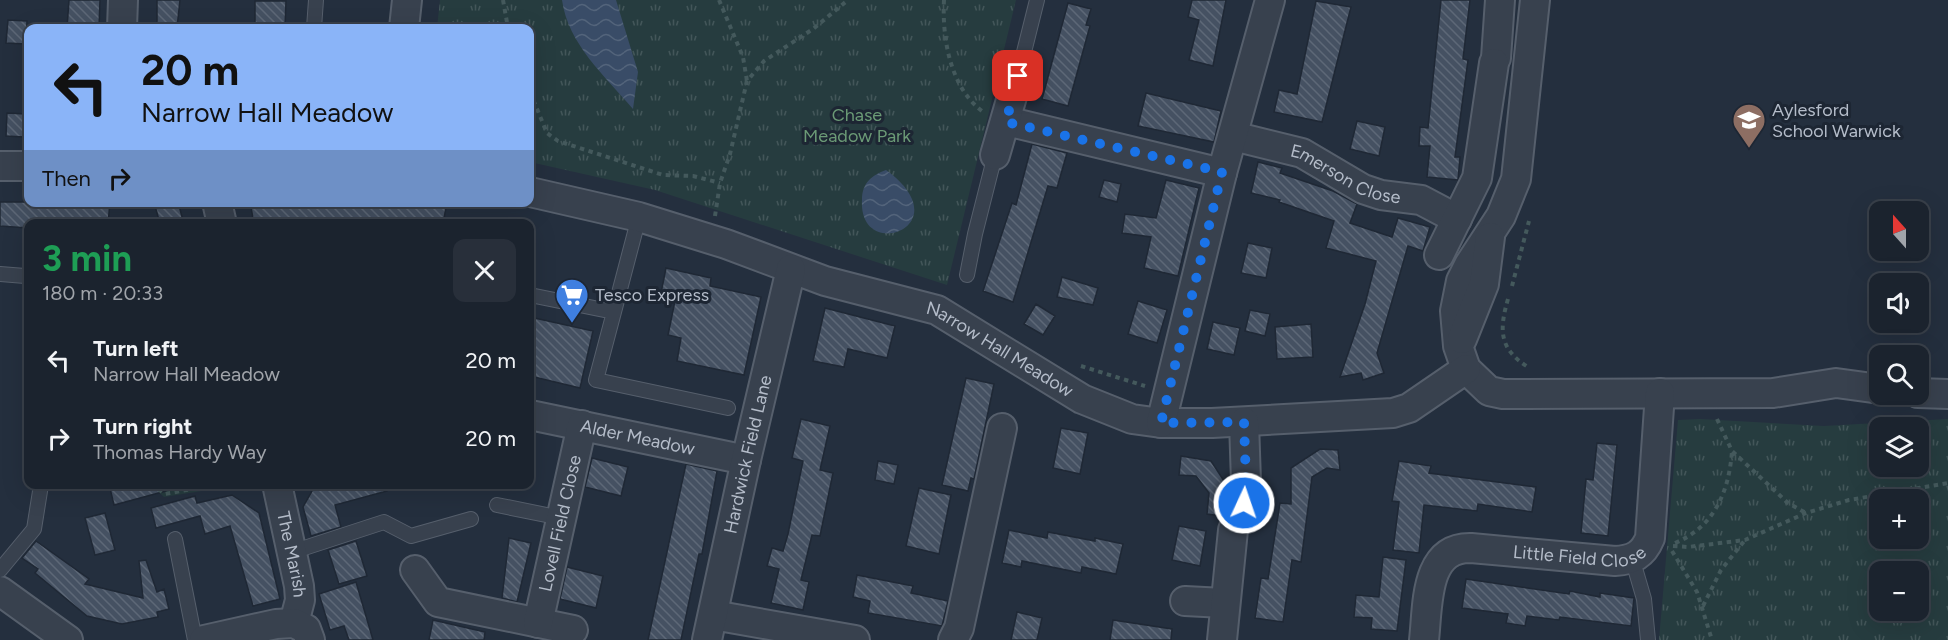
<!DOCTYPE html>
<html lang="en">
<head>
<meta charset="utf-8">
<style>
  :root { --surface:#1b232e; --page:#282f3a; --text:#f1f3f6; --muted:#a0a4aa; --line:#39404a }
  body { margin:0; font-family:Figtree,sans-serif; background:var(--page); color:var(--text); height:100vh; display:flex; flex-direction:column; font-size:22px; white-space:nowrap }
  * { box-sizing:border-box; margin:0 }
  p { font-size:20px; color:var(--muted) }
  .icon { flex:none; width:33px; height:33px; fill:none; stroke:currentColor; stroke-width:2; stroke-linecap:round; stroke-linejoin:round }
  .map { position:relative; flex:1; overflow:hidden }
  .panel { position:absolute; left:24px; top:219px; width:510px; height:270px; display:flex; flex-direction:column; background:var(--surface); border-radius:12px; box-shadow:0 6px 24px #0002,0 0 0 2px var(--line) }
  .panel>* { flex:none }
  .guide { position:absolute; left:24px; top:24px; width:510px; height:183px; border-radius:12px; box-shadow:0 6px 24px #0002,0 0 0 2px var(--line); background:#8ab4f8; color:#111; overflow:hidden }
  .needle { width:39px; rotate:339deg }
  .fabs { position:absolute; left:1869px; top:201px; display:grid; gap:12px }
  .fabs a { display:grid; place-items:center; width:60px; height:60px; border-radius:12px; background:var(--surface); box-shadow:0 6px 24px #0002,0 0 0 2px var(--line); font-size:30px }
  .pin { position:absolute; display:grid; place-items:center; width:51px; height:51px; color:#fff; margin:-26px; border-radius:12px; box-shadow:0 3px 9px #0006 }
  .me { position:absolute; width:66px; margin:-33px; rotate:3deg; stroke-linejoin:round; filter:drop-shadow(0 0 4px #0008) }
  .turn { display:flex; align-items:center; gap:21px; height:126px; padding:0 18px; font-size:27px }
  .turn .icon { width:78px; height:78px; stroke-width:2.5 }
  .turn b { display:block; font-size:42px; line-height:51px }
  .then { display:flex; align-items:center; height:57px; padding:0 18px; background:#0003; gap:12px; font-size:22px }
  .round { display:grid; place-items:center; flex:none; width:63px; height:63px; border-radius:12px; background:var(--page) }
  .overview { display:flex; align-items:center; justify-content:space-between; height:102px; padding:0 18px }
  h1 { font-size:36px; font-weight:700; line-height:45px; color:#1e9e55 }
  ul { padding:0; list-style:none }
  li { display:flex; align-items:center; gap:18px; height:78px; padding:0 18px }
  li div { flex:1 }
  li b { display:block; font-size:22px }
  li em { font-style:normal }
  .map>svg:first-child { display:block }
</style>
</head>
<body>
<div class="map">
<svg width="1948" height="640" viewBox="0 0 1948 640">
  <defs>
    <pattern id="grass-tufts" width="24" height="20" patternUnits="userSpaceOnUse" patternTransform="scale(1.5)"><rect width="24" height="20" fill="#263c3f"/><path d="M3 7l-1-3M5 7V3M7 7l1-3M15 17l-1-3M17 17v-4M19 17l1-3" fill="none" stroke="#435659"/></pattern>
    <pattern id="water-waves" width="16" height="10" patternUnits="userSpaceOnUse" patternTransform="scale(1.5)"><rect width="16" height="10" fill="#394c67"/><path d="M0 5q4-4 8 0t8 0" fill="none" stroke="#53647b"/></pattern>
    <pattern id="building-back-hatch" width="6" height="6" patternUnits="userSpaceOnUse" patternTransform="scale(1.5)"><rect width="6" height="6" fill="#455162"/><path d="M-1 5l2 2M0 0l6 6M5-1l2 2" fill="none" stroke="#5d6877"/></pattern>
  </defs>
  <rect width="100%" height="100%" fill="#242f3e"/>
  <path fill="url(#grass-tufts)" fill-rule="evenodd" d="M440,0H1016L947,285L655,190L530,162V28H437Z
    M1700,419L1824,426L1948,419V640H1659L1678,420ZM1880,428H1918V466H1880ZM1880,500H1918V538H1880ZM1880,572H1918V610H1880Z
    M151,485H239L164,497Z"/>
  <path fill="url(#water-waves)" d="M562,0H616L638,72L633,109C605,76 568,44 562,0Z
    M886,170C963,226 858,264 862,200C862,183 872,175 886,170Z"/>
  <path fill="url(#building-back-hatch)" stroke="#1f2835" stroke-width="1.5" d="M69,0H100L99,28H67Z
    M157,0H180L177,28H157Z
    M1192,0H1226L1213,66L1189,60L1199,20L1188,17Z
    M1441,0H1470L1463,59L1468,60L1455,157H1460L1458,180L1427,177L1430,146H1419L1420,127L1428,128Z
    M255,1H286L285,28H255Z
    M1316,1L1351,7L1322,122L1274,112L1279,90L1297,94Z
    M1068,3L1091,9L1086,25L1090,26L1068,106L1042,99Z
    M8,20L27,21L26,44L6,43Z
    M1146,93L1221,111L1214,142L1138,126Z
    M7,113L26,114L24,137L6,136Z
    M1357,121L1385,127L1379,156L1350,149Z
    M1032,144L1067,153L1057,188L1048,186L1013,302L983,291L1012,203L1016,205Z
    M1258,162L1282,168L1280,173L1333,191L1357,204L1350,223L1392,237L1398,218L1430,227L1423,251L1408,246L1377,353L1384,373L1363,380L1361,373L1340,377L1365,304L1376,261L1326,248L1334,221L1279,202L1280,200L1251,193Z
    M1104,180L1121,184L1117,202L1099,197Z
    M1166,180L1199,188L1178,276L1144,268L1151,237L1122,233L1125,214L1156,218Z
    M0,202H110L108,224H28V228L0,226Z
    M154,202H178L184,224H160Z
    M250,202H447L443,224H254Z
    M1248,243L1272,248L1266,278L1241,273Z
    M666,268L711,278L710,286L761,297L744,375L677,361L681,338L668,335L676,296L661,293Z
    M1062,277L1098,288L1093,305L1057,297Z
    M1138,301L1167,310L1157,343L1128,334Z
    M1036,304L1055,316L1043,335L1024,324Z
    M825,308L895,326L887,358L848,349L844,367L813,361Z
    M1250,310L1270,314L1265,336L1245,331Z
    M530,317L593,331L580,388L530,376Z
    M1213,322L1240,328L1234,355L1207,349Z
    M1311,324L1313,357L1277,359L1275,327Z
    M966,378L994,384L974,479L971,478L968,491L942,485Z
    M801,419L830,426L820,470L833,473L820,536L812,535L801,580L809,582L803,610L771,603L779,569L767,566L772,548L783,551L788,534L803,461L792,458Z
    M1061,428L1088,433L1080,474L1053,468Z
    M1597,443L1617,445L1608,536L1581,533L1586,479L1593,480Z
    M1320,449L1338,450L1340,470L1327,468L1312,477L1301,562L1292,560L1283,622L1255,618L1261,578L1268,579L1280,503L1291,504V468Z
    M1181,456L1211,461L1228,487L1227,501L1221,516L1207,514L1209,493L1196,476L1179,475Z
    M592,458L628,467L621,496L585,487Z
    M878,461L898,465L894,484L875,480Z
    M1399,461L1431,466L1429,473L1536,487L1532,512L1478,504L1477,511L1424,505L1419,553L1393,550L1399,502L1392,501Z
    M686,464L717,471L702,554H699L681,640H648Z
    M109,484H165L166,491L114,505Z
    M316,484H386L387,491L335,505L341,527L311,536L303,507Z
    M919,488L951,495L939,554L906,546Z
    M232,495L259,513L280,599L253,606L230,526L205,534L200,516L156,528L151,508L195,496L197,503Z
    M105,513L115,550L95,555L85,518Z
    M1179,526L1206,531L1200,566L1172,560Z
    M1009,530L1047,538L1048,532L1095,541V538L1123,544L1116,574L1082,567L1081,573L1022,561L1021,567L1002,563Z
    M509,538L531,543L517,602L502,598Z
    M36,541L89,579L85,584L143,598L139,561L146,560L157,592L164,589L169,609L157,612L158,617L122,624L87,616L35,573L38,569L22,558Z
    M356,541L367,576L339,584L328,550Z
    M1383,557L1406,560L1397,631L1371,629L1372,618L1354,617L1356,595L1379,597Z
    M567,567L603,576L596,608L560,599Z
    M857,575L913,586L911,593L948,601L942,626L868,613L870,601L853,597Z
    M1466,579L1569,594L1570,591L1600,597V593L1634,598L1631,626L1560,617L1559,620L1527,616L1525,626L1506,623L1508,614L1462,608Z
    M356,582L373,640H349L344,626L330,630L319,594Z
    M1017,612L1042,618L1037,640H1011Z
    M433,620L485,632L484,640H429Z
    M1113,620L1172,629L1171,640H1110Z"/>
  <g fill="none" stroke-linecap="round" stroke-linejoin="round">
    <g stroke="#565f6c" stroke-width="16">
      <path id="lane" d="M314,28L316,0
        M1018,76L1037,0
        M0,274L25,276
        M967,275L975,234L995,155
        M530,295L614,312L639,217
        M614,312L596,380L728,408
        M497,505L561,518
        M175,539L195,640
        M292,552L384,522L411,536L471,519
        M1632,558L1644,599L1648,640
        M0,570L34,529L41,485"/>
    </g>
    <g stroke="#565f6c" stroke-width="32">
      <g id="street">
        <path d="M1535,0L1516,179L1501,216L1469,265L1461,281L1455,311L1458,346L1466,369L1489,391L1503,394L1773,393L1836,383L1880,389"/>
        <path d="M122,28L123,0"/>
        <path d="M404,28L407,0"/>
        <path d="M1496,58L1500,0"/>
        <path d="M1006,121L1222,173"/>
        <path id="s1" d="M1233,136L1302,153L1363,189L1381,195L1421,200L1457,219"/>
        <path d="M995,155L1018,76"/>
        <path d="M0,166H28"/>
        <path id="s2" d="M530,192L639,217L726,244L825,281L937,310L1082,399L1132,419L1161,423H1212L1393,413L1409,408L1466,369"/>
        <path d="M217,202L222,224"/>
        <path d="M1439,255L1477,178L1494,63"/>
        <path d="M1462,339L1484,284L1490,237"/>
        <path d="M1918,393L1948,394"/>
        <path id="s3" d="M530,415L746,460"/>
        <path d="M1161,423L1222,173L1270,0"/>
        <path id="s4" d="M277,484L299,586L300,600L294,623"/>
        <path d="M415,570L438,602L573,630"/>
        <path d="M0,591L68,640"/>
        <path d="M1185,601L1224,603"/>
        <path d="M713,615L855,640"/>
        <path id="s5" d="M538,623L582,425"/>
        <path d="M204,640L276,624L294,623L306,629L310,640"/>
        <path id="s6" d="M707,640L746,460L791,269"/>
        <path d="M953,640L959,628L1002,428"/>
        <path d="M1222,640L1233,530L1244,503L1246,482L1244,422"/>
        <path id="s7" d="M1424,640C1428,606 1424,547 1471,548L1615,561C1633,560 1643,555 1650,538L1660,393"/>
      </g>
    </g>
    <path stroke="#44595c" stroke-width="4" stroke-dasharray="4.5 4.5" stroke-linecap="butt" d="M503,0L508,28
      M719,0L743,57L747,81
      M944,0C942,38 950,87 982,111
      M530,92L547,133L558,141L663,175L693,176L720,183
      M715,216L720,183L730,154L747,81L764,61L813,29L848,0
      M1512,286L1529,221
      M1508,299C1499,330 1499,349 1528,367
      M1081,366L1145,386
      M1717,419L1732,451L1788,503L1806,513
      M151,484L165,494L219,484
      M1675,543C1714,527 1729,492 1732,451
      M1673,546L1688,547L1745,540L1806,513L1849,500L1948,483
      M1672,551L1697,592L1712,640
      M1703,606L1721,570L1745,540"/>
    <use href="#lane" stroke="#38414e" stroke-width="14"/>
    <use href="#street" stroke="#38414e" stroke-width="28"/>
  </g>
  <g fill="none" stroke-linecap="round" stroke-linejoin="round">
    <path stroke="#1a73e8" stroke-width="10" stroke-dasharray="0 18" d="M1018,76L1006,122L1222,172L1161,423L1244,422L1246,482L1244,503"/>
  </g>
  <defs>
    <g id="school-pin" transform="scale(1.725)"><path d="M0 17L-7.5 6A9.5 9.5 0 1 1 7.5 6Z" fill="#8d6e63" stroke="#1d2633"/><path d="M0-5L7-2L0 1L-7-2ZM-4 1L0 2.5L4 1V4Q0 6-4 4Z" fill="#fff"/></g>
    <g id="supermarket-pin" transform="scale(1.725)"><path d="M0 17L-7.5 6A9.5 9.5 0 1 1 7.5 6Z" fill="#3f7fe0" stroke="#1d2633"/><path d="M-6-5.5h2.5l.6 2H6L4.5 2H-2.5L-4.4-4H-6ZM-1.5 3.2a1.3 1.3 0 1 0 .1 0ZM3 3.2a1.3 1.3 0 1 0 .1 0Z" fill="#fff"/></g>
  </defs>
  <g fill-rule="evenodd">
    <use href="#school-pin" x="1749" y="120"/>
    <use href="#supermarket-pin" x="572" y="295"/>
  </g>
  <g text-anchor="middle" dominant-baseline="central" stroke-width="6" stroke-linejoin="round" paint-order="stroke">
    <g font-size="18" fill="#b4bcc9" stroke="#1d2633" text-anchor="start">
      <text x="1772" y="110">Aylesford<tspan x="1772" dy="21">School Warwick</tspan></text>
      <text x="595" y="295">Tesco Express</text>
    </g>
    <g font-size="18" fill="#6b9a76" stroke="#1d2633">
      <text x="857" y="115">Chase<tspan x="857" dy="21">Meadow Park</tspan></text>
    </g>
    <g font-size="18" fill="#b4bcc9" stroke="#1d2633">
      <text stroke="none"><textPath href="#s1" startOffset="120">Emerson Close</textPath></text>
      <text stroke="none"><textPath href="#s2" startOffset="498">Narrow Hall Meadow</textPath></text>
      <text stroke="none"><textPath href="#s3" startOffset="110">Alder Meadow</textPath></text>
      <text stroke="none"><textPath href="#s6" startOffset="190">Hardwick Field Lane</textPath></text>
      <text stroke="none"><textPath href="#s5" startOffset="102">Lovell Field Close</textPath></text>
      <text stroke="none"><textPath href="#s7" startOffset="225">Little Field Close</textPath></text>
      <text stroke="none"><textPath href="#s4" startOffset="72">The Marish</textPath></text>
    </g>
  </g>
</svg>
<div class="fabs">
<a><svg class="needle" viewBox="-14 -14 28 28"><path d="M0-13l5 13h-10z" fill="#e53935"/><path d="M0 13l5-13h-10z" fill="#a0a4aa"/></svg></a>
<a><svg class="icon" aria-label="sound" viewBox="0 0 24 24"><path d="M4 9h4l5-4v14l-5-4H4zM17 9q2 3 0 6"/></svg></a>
<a><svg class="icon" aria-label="search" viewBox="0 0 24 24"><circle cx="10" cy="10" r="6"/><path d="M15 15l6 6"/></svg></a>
<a><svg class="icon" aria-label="layers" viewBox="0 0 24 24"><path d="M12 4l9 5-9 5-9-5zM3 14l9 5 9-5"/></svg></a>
<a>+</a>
<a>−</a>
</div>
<div class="pin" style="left:1018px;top:76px;background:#d93025"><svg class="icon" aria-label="arrive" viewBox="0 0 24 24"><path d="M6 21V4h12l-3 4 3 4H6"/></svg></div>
<svg class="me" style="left:1244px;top:503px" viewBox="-20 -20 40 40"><circle r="17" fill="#1a73e8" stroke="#fff" stroke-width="3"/><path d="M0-11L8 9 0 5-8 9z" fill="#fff"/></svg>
<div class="guide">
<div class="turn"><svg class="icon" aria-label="left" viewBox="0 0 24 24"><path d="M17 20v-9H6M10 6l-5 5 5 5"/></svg><div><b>20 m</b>Narrow Hall Meadow</div></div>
<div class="then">Then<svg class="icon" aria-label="right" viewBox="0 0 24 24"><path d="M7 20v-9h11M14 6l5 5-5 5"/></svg></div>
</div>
<section class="panel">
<div class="overview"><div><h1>3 min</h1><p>180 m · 20:33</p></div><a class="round"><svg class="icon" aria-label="close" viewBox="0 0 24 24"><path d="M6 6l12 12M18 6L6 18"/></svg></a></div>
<ul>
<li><svg class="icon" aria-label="left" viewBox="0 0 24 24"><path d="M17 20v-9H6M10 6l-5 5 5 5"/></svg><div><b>Turn left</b><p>Narrow Hall Meadow</p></div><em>20 m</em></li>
<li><svg class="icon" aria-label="right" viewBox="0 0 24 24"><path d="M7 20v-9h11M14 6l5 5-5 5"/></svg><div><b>Turn right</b><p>Thomas Hardy Way</p></div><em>20 m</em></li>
</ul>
</section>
</div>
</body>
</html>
